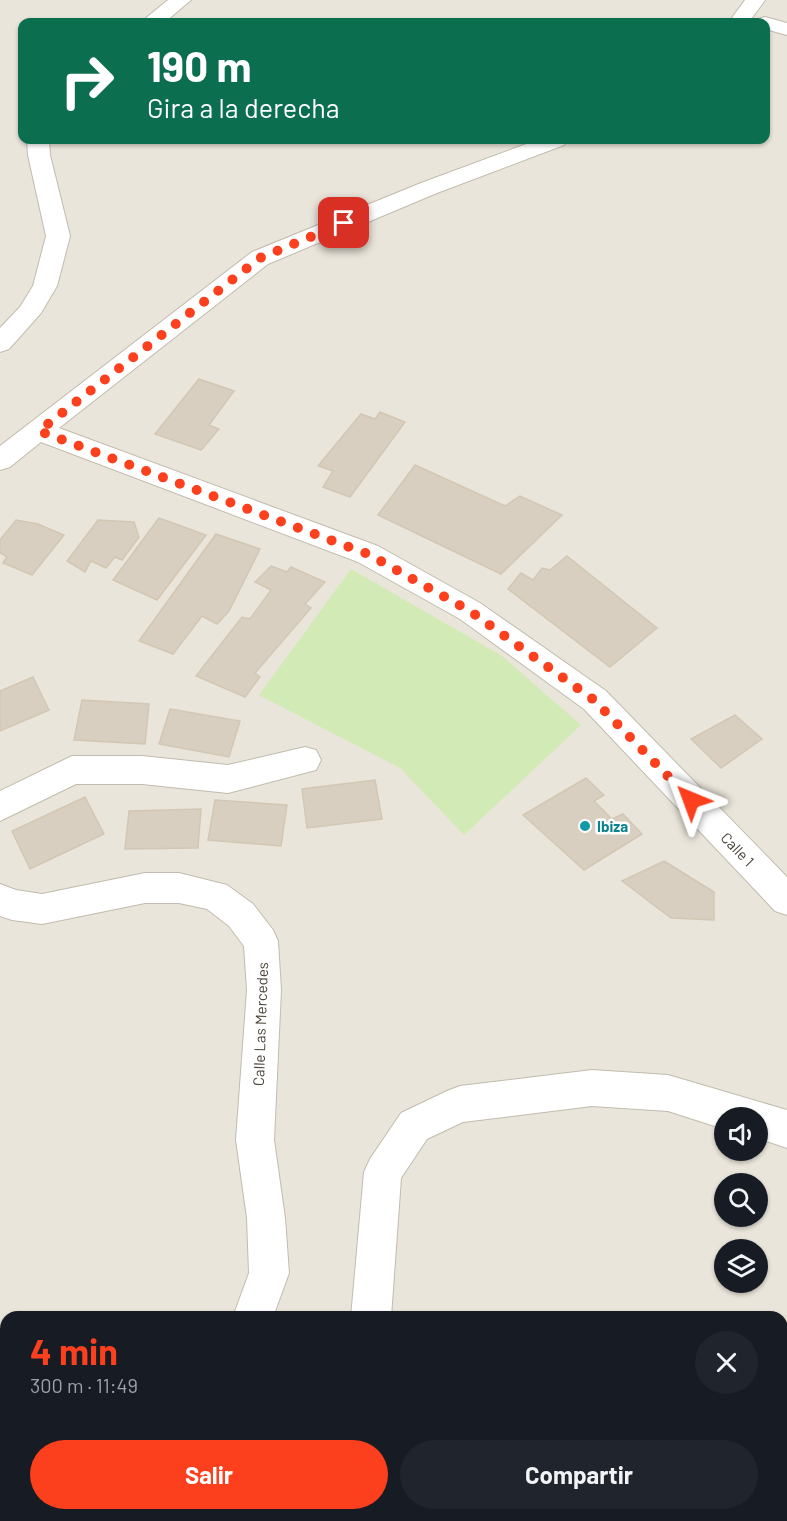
<!DOCTYPE html>
<html lang="es">
<head>
<meta charset="utf-8">
<style>
  :root { --surface:#171b24; --page:#20242c; --text:#f1f3f6; --muted:#9ea1a6; --accent:#fc3f1d }
  body { margin:0; font-family:Barlow,sans-serif; background:var(--page); color:var(--text); height:100vh; display:flex; flex-direction:column; font-size:22px; white-space:nowrap }
  * { box-sizing:border-box; margin:0 }
  p { font-size:20px; color:var(--muted) }
  .icon { flex:none; width:33px; height:33px; fill:none; stroke:currentColor; stroke-width:2; stroke-linecap:round; stroke-linejoin:round }
  .map { position:relative; flex:1; overflow:hidden }
  .drawer { position:absolute; left:0px; top:1311px; width:788px; height:210px; display:flex; flex-direction:column; background:var(--surface); border-radius:18px 18px 0 0; box-shadow:0 2px 4px #0004 }
  .drawer>* { flex:none }
  .hud { position:absolute; left:18px; top:18px; width:752px; height:126px; border-radius:12px; box-shadow:0 2px 4px #0004; background:#0b6e4f; color:#fff; overflow:hidden }
  .tools { position:absolute; left:714px; top:1107px; display:grid; gap:12px }
  .tools a { display:grid; place-items:center; width:54px; height:54px; border-radius:50%; background:var(--surface); box-shadow:0 2px 4px #0004; font-size:30px }
  .pin { position:absolute; display:grid; place-items:center; width:51px; height:51px; color:#fff; margin:-26px; border-radius:12px; box-shadow:0 3px 9px #0006 }
  .me { position:absolute; width:66px; margin:-33px; rotate:316deg; stroke-linejoin:round; filter:drop-shadow(0 0 4px #0008) }
  .turn { display:flex; align-items:center; gap:21px; height:126px; padding:0 30px; font-size:27px }
  .turn .icon { width:78px; height:78px; stroke-width:2.5 }
  .turn b { display:block; font-size:42px; line-height:51px }
  .round { display:grid; place-items:center; flex:none; width:63px; height:63px; border-radius:32px; background:var(--page) }
  .head { display:flex; align-items:center; justify-content:space-between; height:102px; padding:0 30px }
  h1 { font-size:36px; font-weight:700; line-height:45px; color:var(--accent) }
  .button { display:flex; gap:12px; margin-top:auto; padding:12px 30px }
  .button a { flex:1; height:69px; border-radius:36px; background:var(--accent); color:#fff; font-size:24px; font-weight:700; line-height:69px; text-align:center }
  .button a+a { background:var(--page); color:var(--text) }
  .map>svg:first-child { display:block }
</style>
</head>
<body>
<div class="map">
<svg width="787" height="1521" viewBox="0 0 787 1521">
  <rect width="100%" height="100%" fill="#f6f3ec"/>
  <path fill="#eae5da" fill-rule="evenodd" d="M0,0H787V1521H0ZM22,22H765V140H22ZM724,1118H758V1150H724ZM724,1184H758V1216H724ZM724,1250H758V1282H724ZM6,1317H782V1515H6Z"/>
  <path fill="#d2eab5" d="M351,569L502,656L581,725L464,835L400,768L259,695Z"/>
  <path fill="#d8cfc1" stroke="#d3c7b4" stroke-width="1.5" d="M199,379L234,391L209,425L219,429L201,450L155,434Z
    M380,412L405,422L350,497L323,487L333,471L318,466L361,414L375,419Z
    M415,465L505,506L520,496L562,515L501,574L378,515Z
    M159,518L206,535L157,600L113,580Z
    M16,520L38,524L64,535L32,575L3,563L7,557L0,553V540Z
    M98,520L134,522L139,537L122,560L115,557L106,568L91,561L85,572L67,561Z
    M216,534L260,549L229,611L217,624L202,616L173,654L139,641Z
    M567,556L657,628L610,667L508,589L521,573L533,580L542,568L550,570Z
    M271,566L287,572L291,567L325,582L305,604L311,608L255,673L260,677L245,697L196,676L242,617L250,619L271,590L255,582Z
    M33,677L49,710L0,731V691Z
    M82,700L149,704L145,744L74,740Z
    M170,709L240,721L229,757L159,744Z
    M735,715L762,739L721,768L691,739Z
    M586,778L604,795L594,801L612,819L623,814L642,834L584,870L523,815Z
    M375,780L382,819L307,828L302,789Z
    M85,797L104,834L30,869L12,831Z
    M215,800L287,805L281,846L208,840Z
    M201,809L198,848L125,849L129,811Z
    M664,861L714,892V920L671,918L622,881Z"/>
  <g fill="none" stroke-linecap="round" stroke-linejoin="round">
    <g stroke="#c2bbae" stroke-width="2">
      <path id="minor" d="M168,0H191L165,22H143L146,18Z
        M745,0H765L749,22H729Z
        M765,17L787,23V35L765,29V22H755L758,19Z
        M27,140H49L50,155L70,236L57,286L41,313L9,349L0,352V328L20,307L33,286L46,236L28,155Z
        M537,140H567L564,145L437,193L268,264L59,428L378,546L480,603L606,691L787,877V915L775,911L584,709L460,619L358,562L41,442L10,467L0,470V446L252,252L421,183Z
        M305,747L316,750L321,760L316,770L228,793L142,784H76L0,821V791L72,756H142L228,765Z
        M145,873H179L227,885L253,904L273,930L278,941L281,990L274,1140L285,1218L289,1273L273,1317H233L249,1273L247,1218L236,1140L247,990L244,946L229,926L207,909L179,903H145L42,924L12,920L0,916V884L16,890L42,894Z
        M592,1070L668,1075L787,1110V1148L758,1138V1118H724V1129L668,1111L592,1106L463,1122L427,1139L401,1178L391,1317H351L364,1172L370,1159L401,1113L447,1091L460,1086Z
        M66,1515H115L113,1521H64Z
        M329,1515H371L373,1521H331Z"/>
    </g>
    <use href="#minor" fill="#fff" fill-rule="evenodd"/>
  </g>
  <g fill="none" stroke-linecap="round" stroke-linejoin="round">
    <path stroke="#fc3f1d" stroke-width="10" stroke-dasharray="0 18" d="M344,223L260,258L39,431L368,554L470,611L594,700L691,800"/>
  </g>
  <circle fill="#0f9aa8" stroke="#fff" stroke-width="2" cx="585" cy="826" r="6"/>
  <g text-anchor="middle" dominant-baseline="central" stroke-width="5" stroke-linejoin="round" paint-order="stroke">
    <g font-size="15" font-weight="bold" fill="#0d838f" stroke="#fff" text-anchor="start">
      <text x="597" y="826">Ibiza</text>
    </g>
    <g font-size="15" fill="#4b4439" stroke="#fff">
      <text transform="translate(738 849) rotate(46)">Calle 1</text>
      <text transform="translate(260 1024) rotate(-88)">Calle Las Mercedes</text>
    </g>
  </g>
</svg>
<div class="tools">
<a><svg class="icon" aria-label="sound" viewBox="0 0 24 24"><path d="M4 9h4l5-4v14l-5-4H4zM17 9q2 3 0 6"/></svg></a>
<a><svg class="icon" aria-label="search" viewBox="0 0 24 24"><circle cx="10" cy="10" r="6"/><path d="M15 15l6 6"/></svg></a>
<a><svg class="icon" aria-label="layers" viewBox="0 0 24 24"><path d="M12 4l9 5-9 5-9-5zM3 14l9 5 9-5"/></svg></a>
</div>
<div class="pin" style="left:344px;top:223px;background:#d93025"><svg class="icon" aria-label="arrive" viewBox="0 0 24 24"><path d="M6 21V4h12l-3 4 3 4H6"/></svg></div>
<svg class="me" style="left:691px;top:800px" viewBox="-20 -20 40 40"><path d="M0-17L14 15 0 8-14 15z" fill="#fc3f1d" stroke="#fff" stroke-width="4"/></svg>
<div class="hud">
<div class="turn"><svg class="icon" aria-label="right" viewBox="0 0 24 24"><path d="M7 20v-9h11M14 6l5 5-5 5"/></svg><div><b>190 m</b>Gira a la derecha</div></div>
</div>
<section class="drawer">
<div class="head"><div><h1>4 min</h1><p>300 m · 11:49</p></div><a class="round"><svg class="icon" aria-label="close" viewBox="0 0 24 24"><path d="M6 6l12 12M18 6L6 18"/></svg></a></div>
<div class="button"><a>Salir</a><a>Compartir</a></div>
</section>
</div>
</body>
</html>
